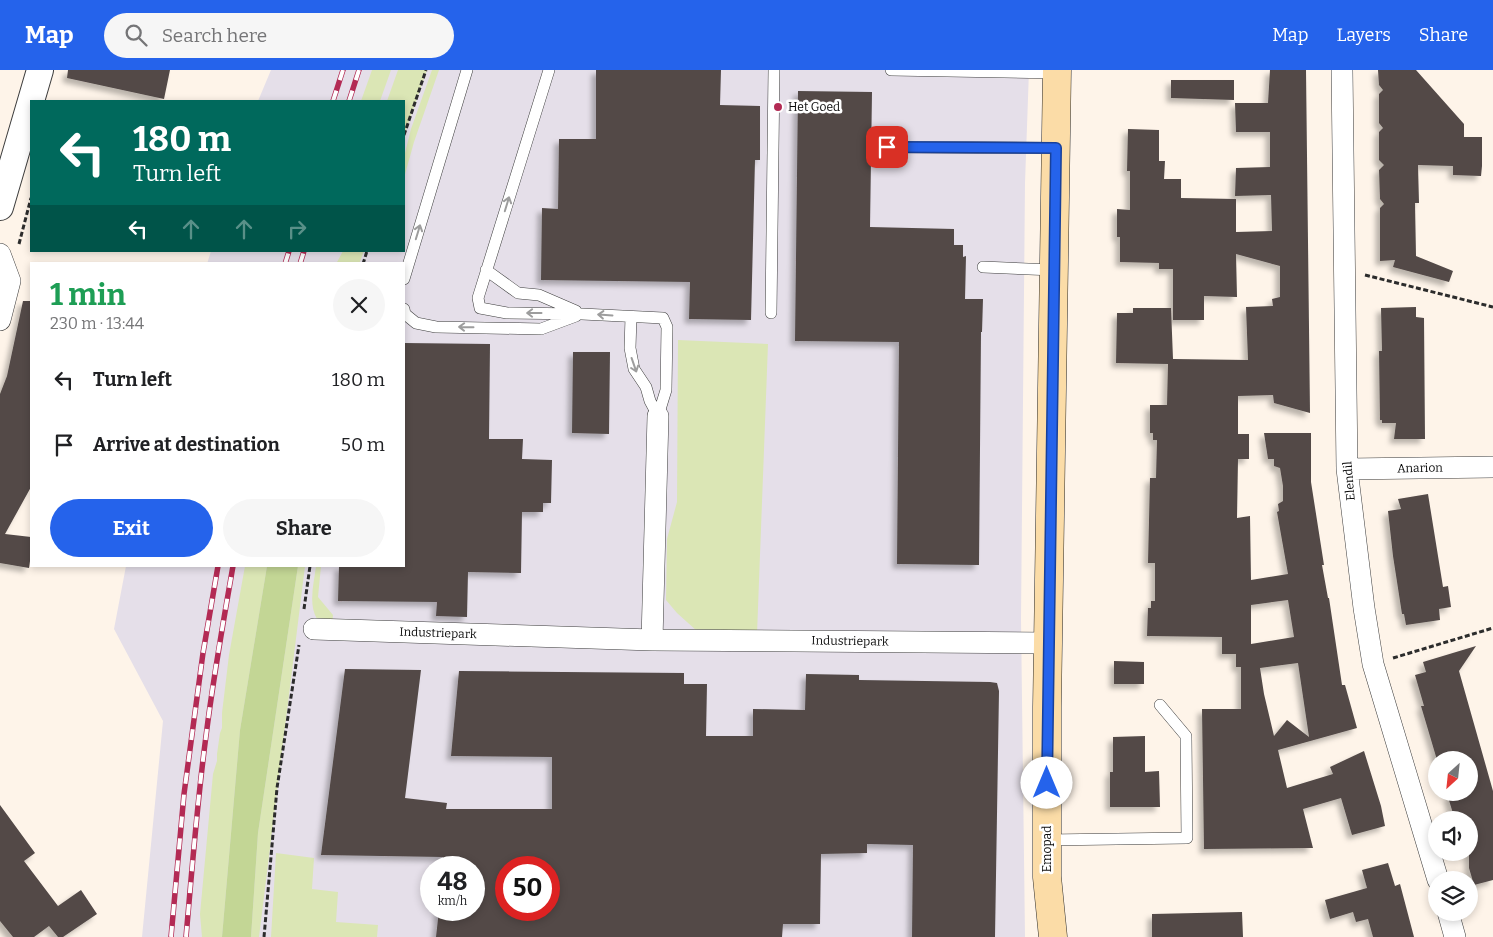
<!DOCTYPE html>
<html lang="en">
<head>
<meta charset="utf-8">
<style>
  :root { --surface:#fff; --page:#f6f6f6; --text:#202124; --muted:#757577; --accent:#2563eb }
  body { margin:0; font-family:Bitter,serif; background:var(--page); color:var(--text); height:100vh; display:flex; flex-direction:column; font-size:19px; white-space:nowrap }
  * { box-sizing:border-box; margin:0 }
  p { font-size:16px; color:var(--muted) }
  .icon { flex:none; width:28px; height:28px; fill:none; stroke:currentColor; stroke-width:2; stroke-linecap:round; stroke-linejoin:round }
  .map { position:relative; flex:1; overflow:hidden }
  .side { position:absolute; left:30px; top:192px; width:375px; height:305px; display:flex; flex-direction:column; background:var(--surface); border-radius:0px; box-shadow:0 2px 8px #0003 }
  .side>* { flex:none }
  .hud { position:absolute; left:30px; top:30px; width:375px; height:152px; border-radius:0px; box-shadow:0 2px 8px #0003; background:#00695c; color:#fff; overflow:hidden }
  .needle { width:32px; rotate:207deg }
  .buttons { position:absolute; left:1428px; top:681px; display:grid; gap:10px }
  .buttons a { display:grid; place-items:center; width:50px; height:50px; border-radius:50%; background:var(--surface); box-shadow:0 2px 8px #0003; font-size:25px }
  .speed { position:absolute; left:420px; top:786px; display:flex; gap:10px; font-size:25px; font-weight:700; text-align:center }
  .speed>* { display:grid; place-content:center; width:65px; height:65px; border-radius:50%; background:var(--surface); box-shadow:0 2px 8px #0003; line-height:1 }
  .speed small { font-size:12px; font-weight:400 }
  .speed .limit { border:8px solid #d22; background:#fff; color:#111 }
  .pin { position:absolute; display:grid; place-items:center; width:42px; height:42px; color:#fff; margin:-21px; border-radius:10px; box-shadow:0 2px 8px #0006 }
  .me { position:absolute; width:55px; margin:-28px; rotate:0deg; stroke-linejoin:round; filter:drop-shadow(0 0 4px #0008) }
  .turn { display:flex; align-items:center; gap:18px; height:105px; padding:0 20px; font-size:22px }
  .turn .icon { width:65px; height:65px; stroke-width:2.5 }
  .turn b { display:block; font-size:35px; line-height:42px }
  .lanes { display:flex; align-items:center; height:48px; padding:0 20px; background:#0003; justify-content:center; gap:25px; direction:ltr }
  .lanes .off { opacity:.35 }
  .round { display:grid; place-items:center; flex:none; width:52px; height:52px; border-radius:26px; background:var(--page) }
  .overview { display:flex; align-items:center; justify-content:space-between; height:85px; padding:0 20px }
  h1 { font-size:30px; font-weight:700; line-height:38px; color:#1e9e55 }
  .primary-button { display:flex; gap:10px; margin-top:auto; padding:10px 20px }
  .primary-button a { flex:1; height:58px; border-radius:30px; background:var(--accent); color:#fff; font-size:20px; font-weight:700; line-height:58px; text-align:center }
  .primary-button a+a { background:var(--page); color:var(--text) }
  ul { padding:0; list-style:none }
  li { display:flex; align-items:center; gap:15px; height:65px; padding:0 20px }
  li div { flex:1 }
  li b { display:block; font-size:19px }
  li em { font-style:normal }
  header { display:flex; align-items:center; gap:30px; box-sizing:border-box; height:70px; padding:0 25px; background:var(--accent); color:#fff }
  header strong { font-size:24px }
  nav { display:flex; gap:28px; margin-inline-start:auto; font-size:18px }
  .search { width:350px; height:45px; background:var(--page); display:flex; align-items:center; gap:12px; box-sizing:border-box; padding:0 18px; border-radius:28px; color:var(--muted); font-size:19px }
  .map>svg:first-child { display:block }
</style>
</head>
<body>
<header>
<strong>Map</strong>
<div class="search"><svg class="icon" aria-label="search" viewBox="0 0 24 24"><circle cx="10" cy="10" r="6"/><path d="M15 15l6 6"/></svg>Search here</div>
<nav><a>Map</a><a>Layers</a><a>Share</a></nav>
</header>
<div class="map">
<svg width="1493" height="867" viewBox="0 0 1493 867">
  <defs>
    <filter id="shadow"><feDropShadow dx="-4.5" dy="4.5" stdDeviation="2.5" flood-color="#0004"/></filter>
  </defs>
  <rect width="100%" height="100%" fill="#fef4e9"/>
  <path fill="#e5dfe9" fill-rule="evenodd" d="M271,0H1029L1025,113L1021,549L1025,867H142L163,651L114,559L126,496H404V194H207L211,181H404V31H258ZM431,798H474V840H431ZM506,798H549V840H506Z"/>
  <path fill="#dbe6b5" d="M372,0H391L380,31H361Z
    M398,0H427L404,66V31H387Z
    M432,0H439L414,72L404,108V87L411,59Z
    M343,181H364L359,194H336Z
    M678,270L768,274L757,564L697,561L677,543L666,530L667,469L677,432Z
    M245,496H267L240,660L222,867H202L200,844L213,704L217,691V684L220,663L222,658V643L229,585Z
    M298,496H305L259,867H251L258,763Z
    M316,496H321L318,527L333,545L332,555L317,549C308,534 314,513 316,496Z
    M276,783L314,788L312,819L338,822L336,852L378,855L377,867H271Z"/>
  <path fill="#c3d695" d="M267,496H298L258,763L251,867H222L240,660Z"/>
  <path fill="#524947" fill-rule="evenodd" filter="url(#shadow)" d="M68,0H170L164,29L67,8Z
    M596,0H721L720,35L760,36V90H755L751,250L689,249L690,212L541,210L542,138L558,139L559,69H596Z
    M1270,0H1306L1310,343L1274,333L1273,325L1238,326V364H1249V389H1238L1237,448L1250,446L1251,510L1288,504L1277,442L1279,441L1278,434L1283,431V416L1280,398L1274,396V389H1268L1264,363H1311V412L1324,495H1322L1328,528H1329L1342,615H1345L1357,658L1278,680L1287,718L1333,704L1330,697L1364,681L1381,736L1385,756L1352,765L1341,728L1303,739L1313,778L1204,779L1202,639H1241V597H1236V584H1222V567L1147,566L1148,538H1151V531H1155V493H1148L1150,408H1156L1157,370H1153V363H1150V335H1167L1168,294L1116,293L1117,243H1133V238H1171L1173,289L1248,290L1246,237L1273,236L1272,229L1280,227V196L1236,184L1237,227L1204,226V250H1173V199H1159V193L1120,192V167H1117V139L1130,140V101H1127L1128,59L1159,60V91H1165L1164,109H1181V128L1236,129V162L1272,161L1271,125L1235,126L1236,98L1270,97V62H1236L1235,33H1268ZM1288,530L1294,567L1251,574V535ZM1298,593L1309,667L1287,650L1274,666L1264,624L1260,598Z
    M1378,0H1416L1464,54V67H1482V96L1481,106L1453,105V96L1418,95L1419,133H1415L1416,186L1453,201L1449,212L1393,197L1395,190L1380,191V138L1384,134L1380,129L1379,100L1384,95L1379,90V62L1383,58L1379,53V24L1383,20L1379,15Z
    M1171,10H1234V30L1171,28Z
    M798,21L872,22L870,157L954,159V175H963V187L966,186L965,229H983L982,262H981L979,495L897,494L899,272L795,271Z
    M23,231H31V417L5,464L31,467V484L29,498L0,493V324L7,306Z
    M1416,237V247L1424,248L1425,369H1394L1396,353H1382V350H1380L1379,281H1382L1381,238Z
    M404,273L490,274L489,369H523L522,389L552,390L551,433H543V442H522L521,503L468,502L467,547L436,546L437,532L338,531L339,496H404Z
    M573,282H610L609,364L572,363Z
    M1428,424L1443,517L1448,516L1451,537L1439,539L1440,550L1406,555L1404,544H1402L1393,486L1388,441L1401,439L1398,429Z
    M1476,576L1459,601L1493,721V810L1474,815L1469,798V750H1455L1448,727L1452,726L1451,722H1469V690H1437L1421,636H1424L1415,605L1426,602L1423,592Z
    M1114,591L1144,592V614H1114Z
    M345,599L421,600L405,728L447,733L446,739H552V687L451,686L459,601L684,603V614H707L706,666H753V639L805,640L806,604L859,605V610L990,612L997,613L999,621L995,867H912L913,775L867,774V783L821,784L820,854H783L782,867H436L439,840H474V798H442L443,787L321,785ZM506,798H549V840H506Z
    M1145,666V702L1159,701L1160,737H1110V702H1113V667Z
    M0,735L35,783L24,791L58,836L81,820L97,844L63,867H58L49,856L34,867H13L0,851Z
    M1388,793L1395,816L1400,814L1414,867H1373L1368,849L1356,852L1353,842L1330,849L1325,830L1367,818L1362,800Z
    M1242,842L1243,867H1152V844Z"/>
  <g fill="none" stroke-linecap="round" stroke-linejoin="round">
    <g stroke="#3d3d3d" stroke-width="12">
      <path id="service" d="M549,0L478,228L480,238L507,243L582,244L663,248L667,257L666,320L658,346
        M891,0L1057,3
        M887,77L1056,78
        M983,197L1054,200
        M486,200L518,223L539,225L576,241
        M404,209L467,0
        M404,239L405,244L416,253L436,257L541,259L576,246
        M771,243L774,0
        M631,247L630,278L634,299L646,317L650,331L658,346
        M1047,770L1187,768L1186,666L1160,635"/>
    </g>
    <g stroke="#3d3d3d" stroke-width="22">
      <path id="minor" d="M1342,0L1347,399L1364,538L1373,594L1438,810
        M0,184L10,211L0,250
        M1347,399L1493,397
        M314,559L652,570L1048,573
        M652,570L658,346
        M1448,842L1455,867"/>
    </g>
    <g stroke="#3d3d3d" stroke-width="28">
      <path id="tertiary" d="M0,137L40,0"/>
    </g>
    <g stroke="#2c2c2c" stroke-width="29">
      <path id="secondary" d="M1053,867L1047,807V637L1057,0"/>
    </g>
    <path stroke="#2c2c2c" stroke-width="3" stroke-dasharray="5 2.5" stroke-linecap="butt" d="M404,65L426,0
      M19,174L31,128
      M363,194L367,181
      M1365,205L1493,237
      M304,539L310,496
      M1393,588L1493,558
      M264,867L277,718L299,575"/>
    <use href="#service" stroke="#fff" stroke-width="11"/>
    <use href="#minor" stroke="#fff" stroke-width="21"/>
    <use href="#tertiary" stroke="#fff" stroke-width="26"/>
    <use href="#secondary" stroke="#fbdca7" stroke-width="28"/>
    <g stroke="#b32a54" stroke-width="5.5">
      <path id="rail" d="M333,31L343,0
        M349,31L359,0
        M285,194L289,181
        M300,194L304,181
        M171,867L184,724L203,583L218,496
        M186,867C192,800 197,733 206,666C213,609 223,553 233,496"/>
    </g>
    <use href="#rail" stroke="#fff" stroke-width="4" stroke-dasharray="11" stroke-linecap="butt"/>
  </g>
  <defs><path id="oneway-shaft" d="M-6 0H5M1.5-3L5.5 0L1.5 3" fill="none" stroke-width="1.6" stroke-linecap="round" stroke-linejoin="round" transform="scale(1.25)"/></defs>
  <g stroke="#9d9d9d">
    <use href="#oneway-shaft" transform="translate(507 134) rotate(-73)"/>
    <use href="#oneway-shaft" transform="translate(418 162) rotate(-73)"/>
    <use href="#oneway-shaft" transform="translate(534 243) rotate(-180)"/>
    <use href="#oneway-shaft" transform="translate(605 245) rotate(-176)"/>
    <use href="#oneway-shaft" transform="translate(466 257) rotate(-179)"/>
    <use href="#oneway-shaft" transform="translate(634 295) rotate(71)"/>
  </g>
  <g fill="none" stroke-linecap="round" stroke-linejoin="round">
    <g stroke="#184099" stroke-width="12">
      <path id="route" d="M887,77L1056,78L1047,713"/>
    </g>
    <use href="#route" stroke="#2563eb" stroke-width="9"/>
  </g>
  <circle fill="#b32a54" stroke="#fff" stroke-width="2" cx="778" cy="37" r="5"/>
  <g text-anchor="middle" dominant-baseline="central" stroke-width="5" stroke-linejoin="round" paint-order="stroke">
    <g font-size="12" fill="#0a0a0a" stroke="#fff" text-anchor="start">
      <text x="788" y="37">Het Goed</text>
    </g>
    <g font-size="12" fill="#0a0a0a" stroke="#fff">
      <text transform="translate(1420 398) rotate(-1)">Anarion</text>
      <text transform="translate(1349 411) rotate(-95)">Elendil</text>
      <text transform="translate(438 563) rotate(2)">Industriepark</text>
      <text transform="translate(850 571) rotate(1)">Industriepark</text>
      <text transform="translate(1047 779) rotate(-90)">Emopad</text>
    </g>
  </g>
</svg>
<div class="buttons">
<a><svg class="needle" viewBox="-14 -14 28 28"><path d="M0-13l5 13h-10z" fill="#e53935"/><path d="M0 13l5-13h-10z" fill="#757577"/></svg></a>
<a><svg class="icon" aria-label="sound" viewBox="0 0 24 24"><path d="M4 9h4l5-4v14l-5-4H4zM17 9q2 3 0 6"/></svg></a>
<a><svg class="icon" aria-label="layers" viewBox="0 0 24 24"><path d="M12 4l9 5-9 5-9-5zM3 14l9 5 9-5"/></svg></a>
</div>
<div class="speed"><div>48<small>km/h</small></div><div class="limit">50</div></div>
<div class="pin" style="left:887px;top:77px;background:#d93025"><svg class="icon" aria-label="arrive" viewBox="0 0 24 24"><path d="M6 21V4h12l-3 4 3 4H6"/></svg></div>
<svg class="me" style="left:1047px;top:713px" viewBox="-20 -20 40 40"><circle r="19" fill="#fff"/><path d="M0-13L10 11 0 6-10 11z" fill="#2563eb"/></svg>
<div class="hud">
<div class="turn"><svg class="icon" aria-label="left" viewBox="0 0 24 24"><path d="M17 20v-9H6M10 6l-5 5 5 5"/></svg><div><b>180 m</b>Turn left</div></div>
<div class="lanes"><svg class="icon" aria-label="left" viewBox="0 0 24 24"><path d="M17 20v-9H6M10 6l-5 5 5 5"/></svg><svg class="icon off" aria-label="ahead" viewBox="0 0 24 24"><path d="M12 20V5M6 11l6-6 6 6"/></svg><svg class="icon off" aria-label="ahead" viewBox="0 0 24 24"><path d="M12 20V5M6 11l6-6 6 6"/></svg><svg class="icon off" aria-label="right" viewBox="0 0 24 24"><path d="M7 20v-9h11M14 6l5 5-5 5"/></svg></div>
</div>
<section class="side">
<div class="overview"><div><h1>1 min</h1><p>230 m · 13:44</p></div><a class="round"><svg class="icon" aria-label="close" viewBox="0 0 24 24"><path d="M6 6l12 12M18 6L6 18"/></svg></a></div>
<ul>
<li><svg class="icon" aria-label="left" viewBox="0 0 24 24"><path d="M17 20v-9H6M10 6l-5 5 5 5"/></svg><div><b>Turn left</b></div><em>180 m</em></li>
<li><svg class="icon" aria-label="arrive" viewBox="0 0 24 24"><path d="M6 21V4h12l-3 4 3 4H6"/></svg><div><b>Arrive at destination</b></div><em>50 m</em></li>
</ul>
<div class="primary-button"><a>Exit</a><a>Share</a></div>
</section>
</div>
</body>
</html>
